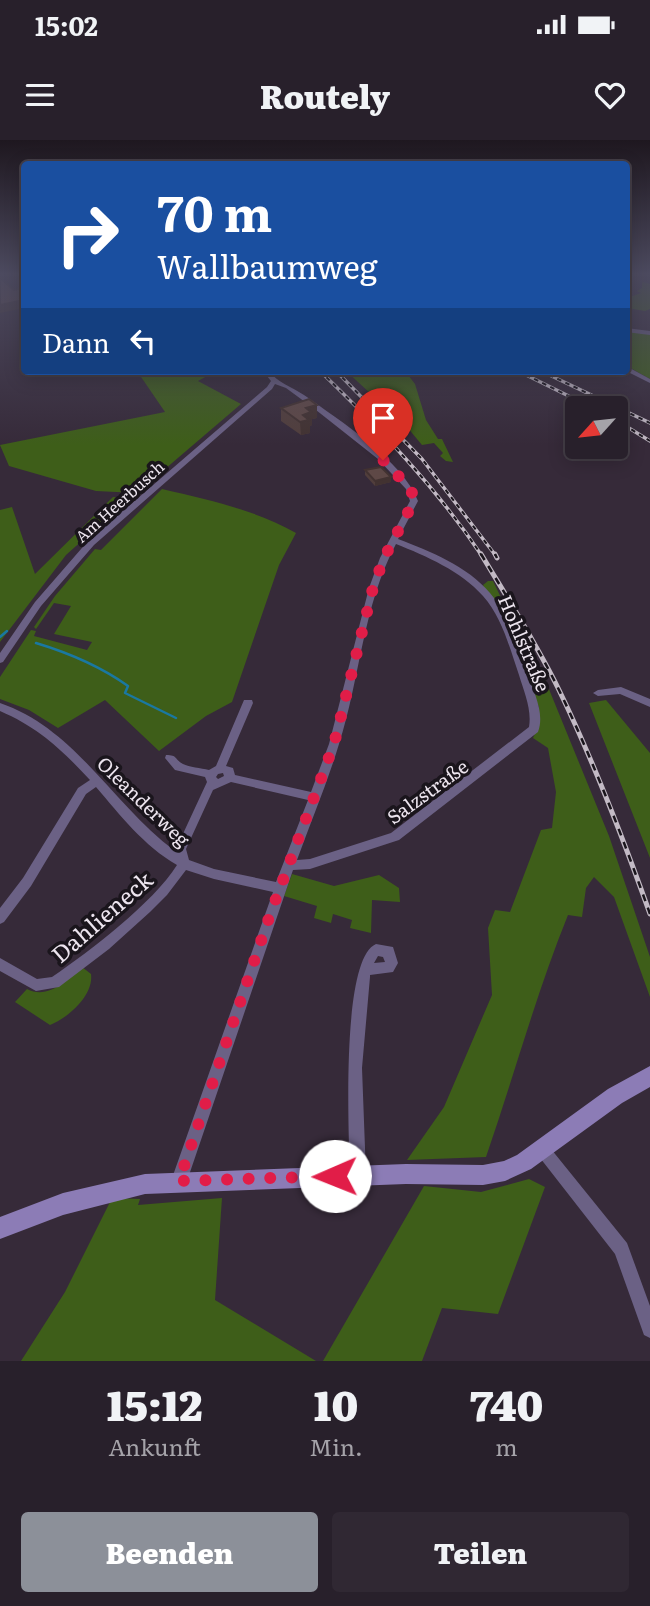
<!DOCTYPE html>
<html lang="de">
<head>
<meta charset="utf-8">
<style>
  :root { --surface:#28202b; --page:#302833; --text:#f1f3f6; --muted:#a5a3a9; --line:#443e47; --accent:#8c9099 }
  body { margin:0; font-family:Literata,serif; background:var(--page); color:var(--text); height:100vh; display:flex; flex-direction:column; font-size:26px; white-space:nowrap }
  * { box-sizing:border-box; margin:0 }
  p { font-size:23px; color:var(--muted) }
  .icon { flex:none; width:38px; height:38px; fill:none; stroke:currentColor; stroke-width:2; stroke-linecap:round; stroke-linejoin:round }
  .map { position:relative; height:1221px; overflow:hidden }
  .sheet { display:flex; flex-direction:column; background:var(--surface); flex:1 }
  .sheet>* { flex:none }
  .top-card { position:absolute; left:21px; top:21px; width:609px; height:214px; border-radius:7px; box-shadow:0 4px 18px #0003,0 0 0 2px var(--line); background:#1a4fa0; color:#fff; overflow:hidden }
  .needle { width:46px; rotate:243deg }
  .buttons { position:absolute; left:565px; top:256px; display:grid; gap:14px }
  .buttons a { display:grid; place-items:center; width:63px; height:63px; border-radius:7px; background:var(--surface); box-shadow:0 4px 18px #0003,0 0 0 2px var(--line); font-size:35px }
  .pin { position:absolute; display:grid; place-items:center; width:60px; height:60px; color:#fff; margin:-72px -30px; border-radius:50% 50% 50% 0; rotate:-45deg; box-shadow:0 0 7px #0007 }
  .pin .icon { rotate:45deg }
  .me { position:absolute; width:77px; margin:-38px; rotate:269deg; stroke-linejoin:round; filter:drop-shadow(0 0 5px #0008) }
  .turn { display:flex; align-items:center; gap:24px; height:147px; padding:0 21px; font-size:32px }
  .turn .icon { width:91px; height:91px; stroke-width:2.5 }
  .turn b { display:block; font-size:49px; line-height:60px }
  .then { display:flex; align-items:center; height:66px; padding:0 21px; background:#0003; gap:14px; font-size:26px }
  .eta { display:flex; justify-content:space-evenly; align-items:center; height:119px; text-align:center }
  .eta b { font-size:42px; font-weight:800; line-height:49px }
  .cta { display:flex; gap:14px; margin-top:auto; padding:14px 21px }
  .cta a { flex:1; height:80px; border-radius:7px; background:var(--accent); color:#fff; font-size:28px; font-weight:800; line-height:80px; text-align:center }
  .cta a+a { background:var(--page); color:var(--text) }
  .status { display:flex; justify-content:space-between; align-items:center; height:49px; padding:0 35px; background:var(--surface); direction:ltr }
  .status svg { height:19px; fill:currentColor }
  header { display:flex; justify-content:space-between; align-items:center; height:91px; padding:0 21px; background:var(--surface); font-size:32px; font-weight:800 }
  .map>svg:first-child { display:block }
</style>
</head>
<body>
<div class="status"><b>15:02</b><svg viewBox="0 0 49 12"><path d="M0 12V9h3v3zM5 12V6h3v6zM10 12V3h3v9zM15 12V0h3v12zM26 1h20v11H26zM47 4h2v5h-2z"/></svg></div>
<header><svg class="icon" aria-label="menu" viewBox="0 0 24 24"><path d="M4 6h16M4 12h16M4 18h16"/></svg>Routely<svg class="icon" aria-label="heart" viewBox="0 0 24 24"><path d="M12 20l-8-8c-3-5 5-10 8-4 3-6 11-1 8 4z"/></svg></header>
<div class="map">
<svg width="650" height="1221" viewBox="0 0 650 1221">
  <rect width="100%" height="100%" fill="#362a39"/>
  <path fill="#3e5e19" d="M644,142L650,144V169L645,171L627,168V158L641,153L637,151L642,148V143Z
    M627,191L650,194V239L627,226Z
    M137,231H216L198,241L241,264L137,353L96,351L9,326L0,305L165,272Z
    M346,231H405L415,244L426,280L438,299H442L453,322L446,321L440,316L443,313L434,303L422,305L407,287Z
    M162,349C209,360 253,369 296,393L279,425L232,562L206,576L159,611L105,560L58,588L29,570L0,559V537L31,490L36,491L34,496L87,510L92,502L54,494L71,466L54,463L36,489L34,487L55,456L95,409L101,410Z
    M113,357L130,358L66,415L0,502V370L12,367L35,434Z
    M488,441H493L537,532L544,537L609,696L650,817V857L614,757L594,737L586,748L582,777L568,775C536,854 514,936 486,1017L407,1020L444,967L492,855L488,788L495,770L510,772L541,690L552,688L556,652L548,608L533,598L538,587L539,567L483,445Z
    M606,560L650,613V718L589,563Z
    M292,734L334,746L379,735L399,748L400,762L372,760L371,793L350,788L352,780L333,774L331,783L314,778L317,766L284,756Z
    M82,827L91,834C94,855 68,878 50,885L15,862L27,849C48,860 67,840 82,827Z
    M529,1039L545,1047L498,1174L442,1168L422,1221H323L424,1046L481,1052Z
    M112,1058L140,1059L138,1065L222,1058L215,1160L316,1221H21L65,1152Z"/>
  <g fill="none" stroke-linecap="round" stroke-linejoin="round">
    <path stroke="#1a78a1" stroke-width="2.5" d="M0,497L7,491
      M36,503C69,513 100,526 128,546L125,553L176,578"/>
    <path fill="#6b6185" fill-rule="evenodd" d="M626,188L650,191V195L626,192Z
      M626,226L650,239V243L626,231Z
      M263,231H269C278,243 292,247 304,255C339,280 403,321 418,361L398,399C430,411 467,426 490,453C509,475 519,507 528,535C534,553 545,573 538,592L399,700L310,729L293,730L187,1041L184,1046L179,1049L174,1046L171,1041L273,752L214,739L186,730L167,755L150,772L109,809L59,847L36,851L0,831V818L37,839L52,837C90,811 153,763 177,725C144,706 120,675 96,647L86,654L31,746L4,782L0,784V768L23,738L78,648L90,640C61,609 39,588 0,571V563C76,589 113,665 175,711L207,642L205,637L175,630L165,618L166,615C178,615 174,619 183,624C189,627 201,628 209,630L216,626L244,560H252L253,563L226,626L233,628L235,635L311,652L329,604L369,448L380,418L410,361L406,349L378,319L316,270L286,248L275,244L272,249L94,405L41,466L3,522L0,523V513L35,462L88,401L267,247L271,241ZM396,404C426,416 461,431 483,456C502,477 510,509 519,535C524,552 532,569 529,587L391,693L310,719L297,720C311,681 327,644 339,604C360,539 363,465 396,404ZM223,633L224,636L218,639L216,637L218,634ZM231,642L308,660L276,742L214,729L189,720L186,709L213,650Z
      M621,547L650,559V567L620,554L598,556L593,553L598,550Z
      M376,804L393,807L398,823L393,832L370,835V837L362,928L366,1035L363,1040L358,1043L353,1040L350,1035C349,997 340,819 376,804ZM378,816L383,817L385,822L374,823Z
      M542,1001L547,1004L627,1103L650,1166V1198L644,1195L615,1114L537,1014L534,1009L537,1004Z"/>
    <path fill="#8c7cb6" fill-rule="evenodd" d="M650,926V947L622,963L531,1029L505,1041L483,1045L406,1044L145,1054L63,1075L0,1099V1077L63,1053L145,1034L406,1024L483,1025L504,1021L517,1015L608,949Z"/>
    <g stroke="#c3bac5" stroke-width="3.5">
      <path id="rail-far1" d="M320,231C379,288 436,347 482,416
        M336,231L422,319L496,416
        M518,231L593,268
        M541,231L650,283
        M616,280L650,301"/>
    </g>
    <g stroke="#c3bac5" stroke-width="5">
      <path id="rail" d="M481,414C508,459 536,503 559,550C594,622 623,698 650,774
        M495,414L497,418"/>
    </g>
    <use href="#rail-far1" stroke="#1a151c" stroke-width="2" stroke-dasharray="4.5" stroke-linecap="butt"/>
    <use href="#rail" stroke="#1a151c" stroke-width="2.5" stroke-dasharray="7" stroke-linecap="butt"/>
  </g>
  <path fill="#513e3c" d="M317,265V278L312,279V285L310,286V293L301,295L281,281V268Z
    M365,330L391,337V342L375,346L365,335Z"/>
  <path fill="#423231" d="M24,160V168L0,173V165Z
    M317,265V278L312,279V285L310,286V293L301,295L300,282L306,268Z
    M391,337V342L375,346V341Z"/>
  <path fill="#5e4846" stroke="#423231" stroke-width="2" d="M0,138L14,150L22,148L24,151V160L0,165Z
    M309,259L317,265L306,268L311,272L303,275L309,280L300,282L281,268Z
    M381,327L391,337L375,341L365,330Z"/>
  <linearGradient id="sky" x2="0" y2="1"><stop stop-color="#1e171f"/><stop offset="0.44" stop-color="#4c4a5f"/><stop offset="1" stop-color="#4c4a5f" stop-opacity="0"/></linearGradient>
  <rect width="650" height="305" fill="url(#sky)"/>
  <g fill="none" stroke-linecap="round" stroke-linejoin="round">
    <path stroke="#e11d48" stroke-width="12" stroke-dasharray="0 21.6" d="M335,1036L179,1041L271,772L334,604L373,448L384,418L414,361L411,349L383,320"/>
  </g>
  <g text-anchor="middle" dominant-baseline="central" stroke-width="7" stroke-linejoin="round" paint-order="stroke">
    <g font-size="16" fill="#ede5ef" stroke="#1a151c">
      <text transform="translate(119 361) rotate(-42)">Am Heerbusch</text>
    </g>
    <g font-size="19" fill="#ede5ef" stroke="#1a151c">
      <text transform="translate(525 503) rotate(67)">Hohlstraße</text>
      <text transform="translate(427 651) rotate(-36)">Salzstraße</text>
      <text transform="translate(144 661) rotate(44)">Oleanderweg</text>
    </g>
    <g font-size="23" fill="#ede5ef" stroke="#1a151c">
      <text transform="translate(101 776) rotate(-41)">Dahlieneck</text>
    </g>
  </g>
</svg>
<div class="buttons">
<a><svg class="needle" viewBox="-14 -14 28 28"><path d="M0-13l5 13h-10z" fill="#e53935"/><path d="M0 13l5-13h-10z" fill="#a5a3a9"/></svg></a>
</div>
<div class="pin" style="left:383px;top:320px;background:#d93025"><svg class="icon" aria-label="arrive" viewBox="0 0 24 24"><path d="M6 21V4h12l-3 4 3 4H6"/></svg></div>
<svg class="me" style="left:335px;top:1036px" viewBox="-20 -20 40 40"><circle r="19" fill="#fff"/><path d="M0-13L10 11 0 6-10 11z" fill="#e11d48"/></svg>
<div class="top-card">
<div class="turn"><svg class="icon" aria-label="right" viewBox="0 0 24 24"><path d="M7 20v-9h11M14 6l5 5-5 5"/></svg><div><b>70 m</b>Wallbaumweg</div></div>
<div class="then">Dann<svg class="icon" aria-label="left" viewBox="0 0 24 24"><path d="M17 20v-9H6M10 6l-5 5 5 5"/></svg></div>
</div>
</div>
<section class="sheet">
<div class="eta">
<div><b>15:12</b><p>Ankunft</p></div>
<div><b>10</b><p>Min.</p></div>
<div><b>740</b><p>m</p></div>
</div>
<div class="cta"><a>Beenden</a><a>Teilen</a></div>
</section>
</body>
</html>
